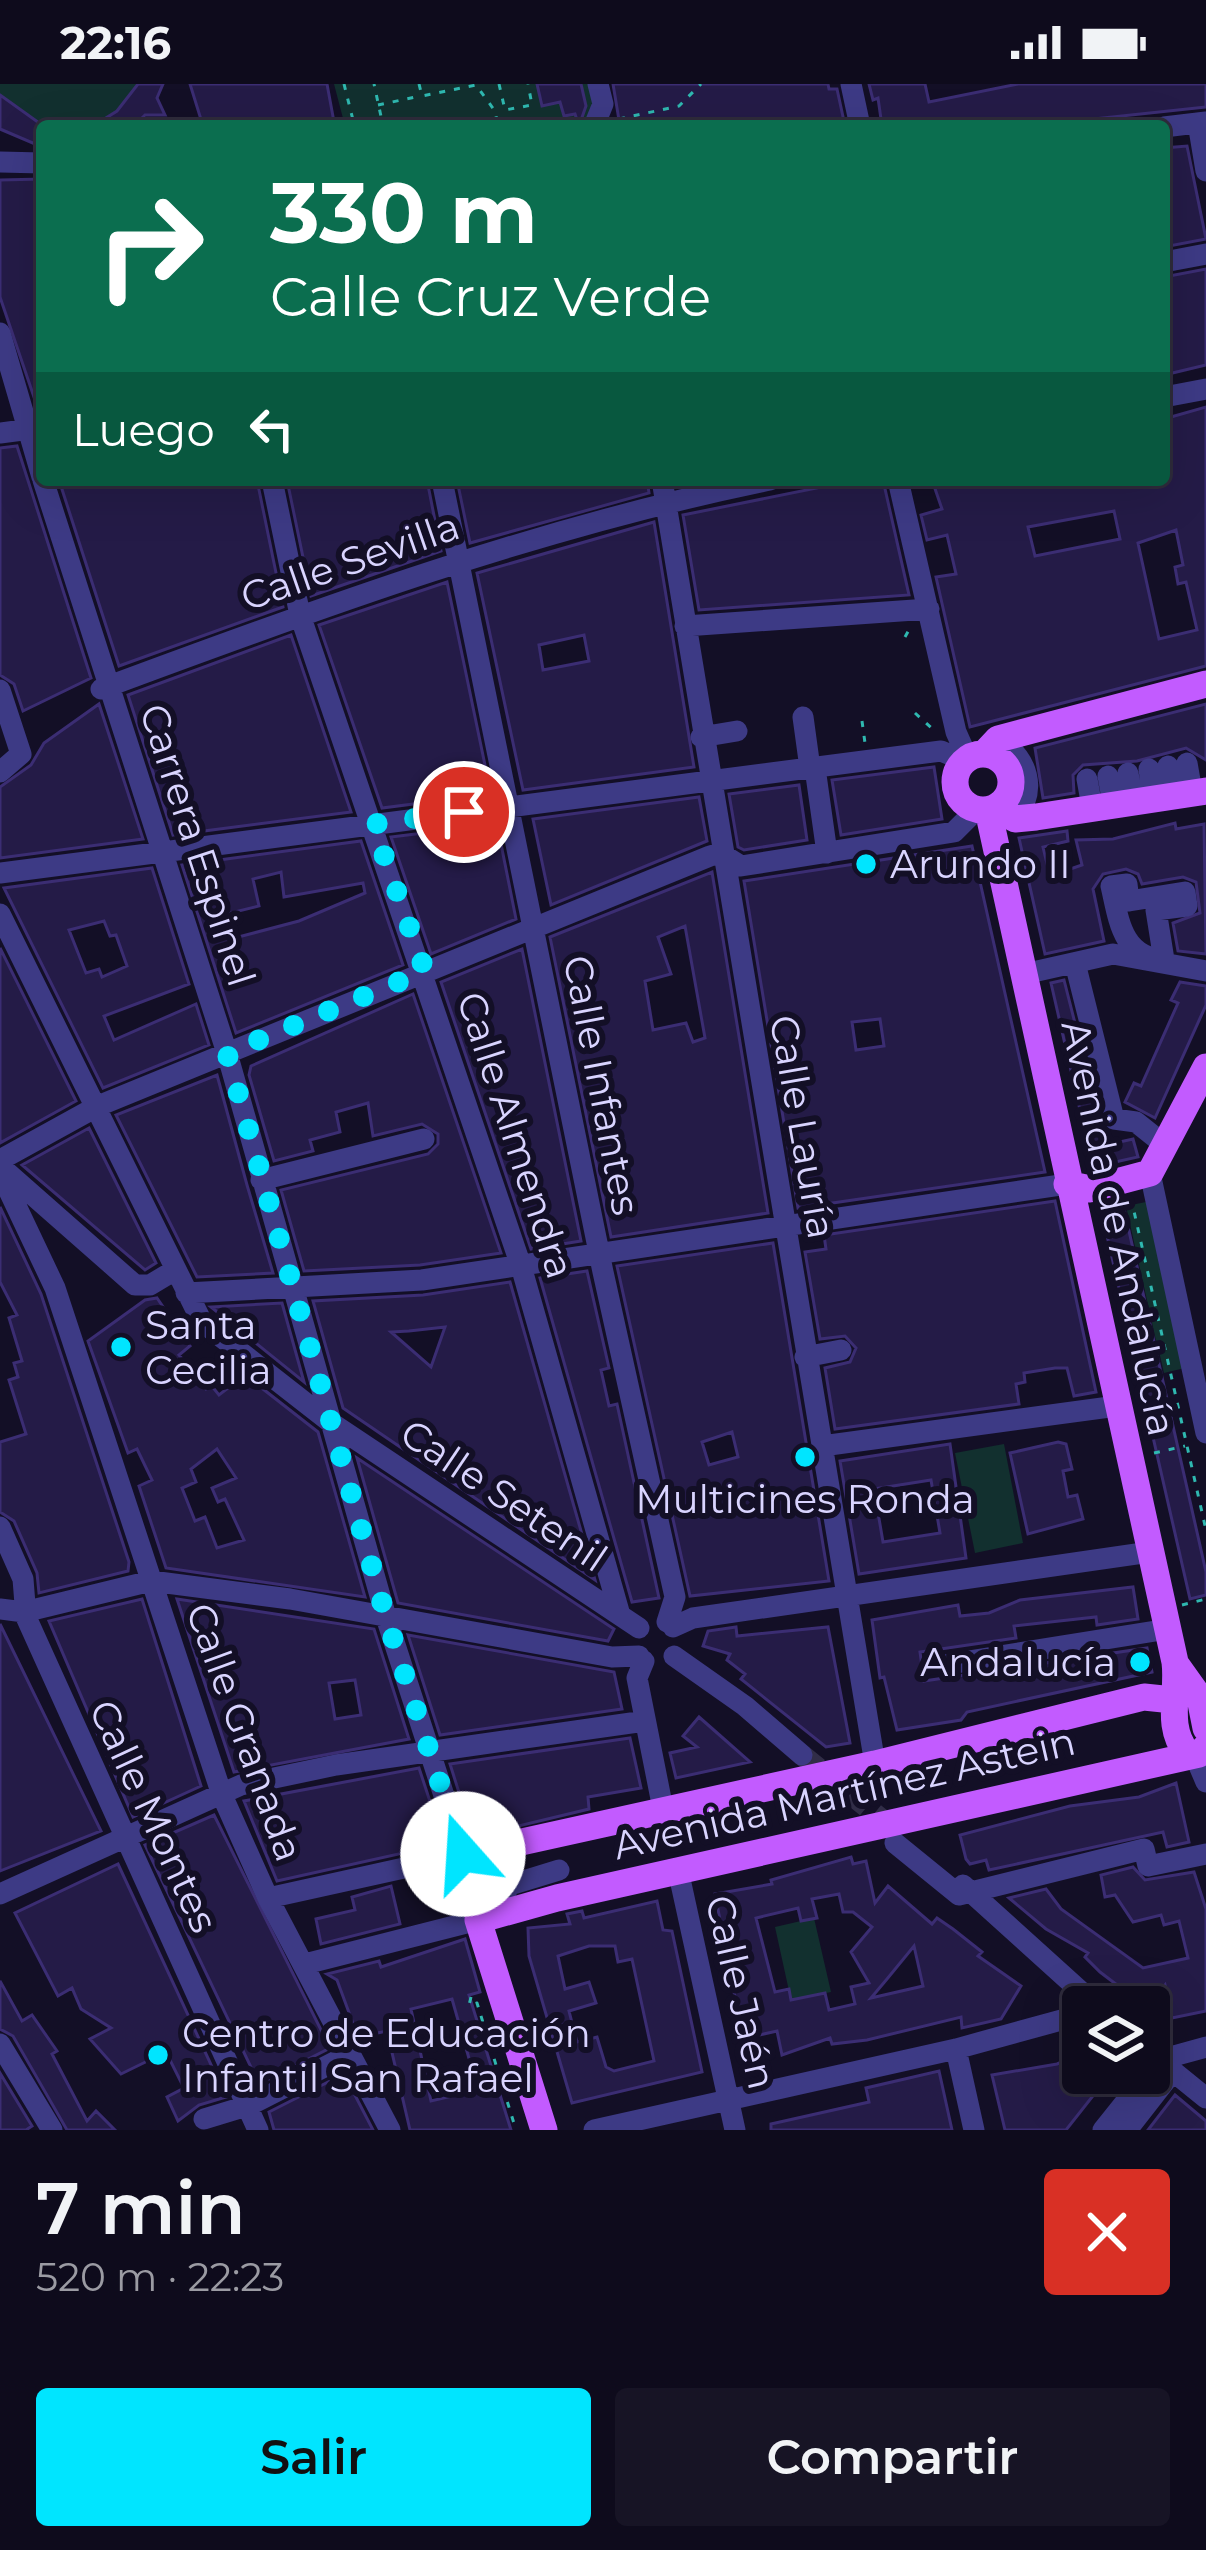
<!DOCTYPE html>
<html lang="es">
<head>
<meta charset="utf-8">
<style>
  :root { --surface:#0e0b1c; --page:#171425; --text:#f1f3f6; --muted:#9b9ba3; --line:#2e2b3b; --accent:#00e5ff }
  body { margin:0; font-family:Montserrat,sans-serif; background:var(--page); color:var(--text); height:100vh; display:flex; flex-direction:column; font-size:45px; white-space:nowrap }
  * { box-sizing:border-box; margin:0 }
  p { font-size:39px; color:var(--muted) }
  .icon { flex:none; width:66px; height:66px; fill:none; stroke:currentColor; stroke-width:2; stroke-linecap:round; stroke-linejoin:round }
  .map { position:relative; height:2046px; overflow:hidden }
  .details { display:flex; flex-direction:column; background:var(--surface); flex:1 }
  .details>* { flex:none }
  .hud { position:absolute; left:36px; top:36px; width:1134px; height:366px; border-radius:12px; box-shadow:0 12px 48px #0002,0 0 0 3px var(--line); background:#0b6e4f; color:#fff; overflow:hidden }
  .tools { position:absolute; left:1062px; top:1902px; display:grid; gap:24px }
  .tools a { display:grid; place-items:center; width:108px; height:108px; border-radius:12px; background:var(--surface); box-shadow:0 12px 48px #0002,0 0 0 3px var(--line); font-size:60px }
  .pin { position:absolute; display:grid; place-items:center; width:102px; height:102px; color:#fff; margin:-51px; border:6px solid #fff; border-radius:50%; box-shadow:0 3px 12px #0007 }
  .me { position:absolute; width:132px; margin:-66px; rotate:341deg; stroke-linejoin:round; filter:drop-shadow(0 0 9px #0008) }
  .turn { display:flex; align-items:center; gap:42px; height:252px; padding:0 36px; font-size:54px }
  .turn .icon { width:156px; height:156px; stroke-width:2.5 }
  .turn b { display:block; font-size:84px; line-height:102px }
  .then { display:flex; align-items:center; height:114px; padding:0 36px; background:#0003; gap:24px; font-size:45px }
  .round { display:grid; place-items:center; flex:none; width:126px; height:126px; border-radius:12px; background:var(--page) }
  .summary { display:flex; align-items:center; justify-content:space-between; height:204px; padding:0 36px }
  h1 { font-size:72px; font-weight:600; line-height:90px }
  .button { display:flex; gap:24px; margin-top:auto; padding:24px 36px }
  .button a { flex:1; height:138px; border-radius:12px; background:var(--accent); color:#111; font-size:48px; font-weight:600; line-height:138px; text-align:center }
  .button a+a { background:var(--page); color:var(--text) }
  .status { display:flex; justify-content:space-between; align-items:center; height:84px; padding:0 60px; background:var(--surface); direction:ltr }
  .status svg { height:33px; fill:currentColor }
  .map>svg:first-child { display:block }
</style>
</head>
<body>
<div class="status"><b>22:16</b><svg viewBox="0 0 49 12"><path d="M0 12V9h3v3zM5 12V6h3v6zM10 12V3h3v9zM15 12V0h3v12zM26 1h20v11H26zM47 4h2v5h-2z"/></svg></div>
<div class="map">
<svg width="1206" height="2046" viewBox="0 0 1206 2046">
  <rect width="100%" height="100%" fill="#130f26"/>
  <path fill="#12302f" d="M0,0H163L134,42H42V63L0,45Z
    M334,0H590L594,27L586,39L573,42H345Z
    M1146,1118L1189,1283L1164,1289L1159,1267L1165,1269L1157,1261L1126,1122Z
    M1004,1360L1023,1459L975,1469L955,1369Z
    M814,1834L831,1908L791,1916L775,1843Z"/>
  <path fill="#241b47" stroke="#3b2d73" stroke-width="3" fill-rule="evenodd" d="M138,0H163L157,14L165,31H145L134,42H93L117,27Z
    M190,0H327L334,38L203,42Z
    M537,0H581L586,22L579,42L575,30L564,32L560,18L542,22Z
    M613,0H828L829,5H837L845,42H620Z
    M869,0H925L929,18L1018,0H1206V23L1028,42H882L878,14L873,16Z
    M0,11L42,41V63L0,45Z
    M1187,62L1206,155L1164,163V64Z
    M42,95V318L37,322L0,213V96Z
    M1206,185V281L1164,291V193Z
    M1206,323V582L970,643L936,493L956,490L947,451L927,456L921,431L942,425L932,396H1164V335ZM1114,427L1120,455L1035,472L1028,443ZM1176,446L1183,481L1175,483L1178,500L1186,498L1197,546L1159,555L1138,459Z
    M17,362L91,594L23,627L14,600L0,591V364Z
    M59,396H257L283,523L119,582Z
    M287,396H427L441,467L311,512Z
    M457,396H647L649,409L470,459Z
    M856,396H883L909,511L699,526L683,431Z
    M654,438L694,683L523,706L477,489ZM584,551L589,577L543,586L539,561Z
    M447,498L491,710L382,724L319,541Z
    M291,551L351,728L173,751L128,611Z
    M99,620L143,755L0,774V703L31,681L44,659Z
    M1206,620V676L1186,664L1137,677L1083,681L1073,691L1074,709L1043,714L1035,664Z
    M934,683L942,735L841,751L832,696Z
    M799,701L807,756L744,766L738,763L729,710Z
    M699,713L707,757L551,821L533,735Z
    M1175,739L1176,745L1204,740L1206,870L1178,867L1173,839L1200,829L1196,798L1183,793L1142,800L1138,790L1126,785L1103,790L1093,805L1104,857L1045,870L1019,754L1067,747L1068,757L1043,763L1050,792L1082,781L1076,756L1113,755Z
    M497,740L516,835L431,870L391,753Z
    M361,757L403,881L236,949L182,781ZM281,788L284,813L363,799L365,809L299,837L231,855L226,830L259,822L253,795Z
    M972,762L1045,1088L798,1124L744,797ZM880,935L884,962L856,966L852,938Z
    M152,784L189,900L104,932L114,956L196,920L209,961L103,1004L4,804ZM104,837L110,852L116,851L127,882L102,893L99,885L86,889L69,846Z
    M712,788L768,1129L611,1153L550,853ZM685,842L705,954L693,958L686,939L653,946L645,897L671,890L658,853Z
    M0,864L76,1017L0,1059Z
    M522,865L581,1157L531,1165L441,898Z
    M1064,896L1106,1061L1133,1055L1138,1073L1093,1083L1051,899Z
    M1180,898L1206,902V921L1155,1034L1125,1018L1134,999L1141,1002L1178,919L1171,916Z
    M413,910L501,1169L420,1181L304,1187L281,1106L428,1070L438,1060V1050L422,1040L373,1052L368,1019L336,1028L340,1048L310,1056L313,1067L274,1077L249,991L251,982Z
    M217,991L247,1101L273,1189L197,1193L116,1031Z
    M89,1044L156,1179L145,1186L22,1081Z
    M1122,1116L1206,1488V1511L1190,1515L1100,1121Z
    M1055,1117L1096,1308L1074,1312L1067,1284H1055L1024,1289L1025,1298L1016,1300L1019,1320L835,1345L825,1284L850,1278L856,1264L845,1252L820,1255L805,1168L826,1165L824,1151Z
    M0,1123L41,1210L129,1478L128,1487L39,1509L37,1489L14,1437L0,1428V1358L26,1350L9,1296L18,1293L14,1279L22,1277L9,1234L17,1231L0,1198Z
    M773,1159L829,1497L690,1512L617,1182ZM732,1348L738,1373L709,1381L702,1358Z
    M587,1187L609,1284L601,1286L609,1322L617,1320L659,1514L632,1518L540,1194Z
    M510,1198L595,1496L343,1324L313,1217L423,1211ZM445,1243L431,1283L391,1248L409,1247Z
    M157,1214L190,1262L179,1271L206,1305L211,1301L219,1311L245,1291L318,1348L365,1513L166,1484L139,1402L152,1396L137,1365L128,1369L88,1257L145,1216ZM217,1365L236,1394L212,1404L218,1418L225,1415L244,1456L217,1464L205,1433L195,1437L182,1404L196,1398L191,1385Z
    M282,1219L304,1298L211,1223Z
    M1058,1358L1066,1360L1072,1385L1063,1387L1068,1413L1077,1411L1083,1435L1028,1450L1010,1369Z
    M950,1360L966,1474L859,1490L840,1377ZM931,1396L940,1449L883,1458L874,1405Z
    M357,1374L614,1545L608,1557L398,1519Z
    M1133,1503L1138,1535L1097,1541L1096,1533L1014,1542L1016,1554L920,1568L924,1597L1147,1564L1152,1588L967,1628L961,1636L897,1646L884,1593L880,1594L872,1536L958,1521L960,1532L989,1529L1020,1516Z
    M142,1515L201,1702L133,1733L49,1537Z
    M177,1515L374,1545L409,1655L234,1688ZM355,1596L361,1631L335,1635L329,1599Z
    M0,1540L101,1747L0,1787Z
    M736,1543L737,1552L828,1543L850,1659L826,1663L741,1595L745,1590L727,1576L730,1570L703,1562L708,1547Z
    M408,1551L614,1588L622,1625L440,1651Z
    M699,1633L724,1655L750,1678L676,1694L670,1669L697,1663L683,1652Z
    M630,1654L641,1704L588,1713L589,1725L473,1753L450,1680Z
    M419,1684L444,1760L277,1797L244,1717Z
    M1176,1699L1189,1758L1167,1763L1163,1748L989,1786L986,1776L970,1780L966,1775L960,1751L1070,1722L1139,1713Z
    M214,1731L330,1964L259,2000L145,1761Z
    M851,1773L853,1780L866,1777L875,1819L888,1802L932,1840L937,1834L953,1845L982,1868L978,1872L1021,1902L1001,1935L962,1944L961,1933L867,1956L832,1960L830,1954L782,1971L777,1947L746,1954L742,1949L715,1810L772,1800L771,1796ZM839,1810L843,1828H853L872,1843L851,1868L869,1899L851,1903L855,1920L829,1926L825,1909L791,1916L789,1905L775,1908L756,1834L798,1824L801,1837L817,1834L812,1815ZM914,1862L923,1902L871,1914L887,1895Z
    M118,1780L226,2013L199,2021L178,2037L167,2013L184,2004L166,1968L121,1990L90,1955L111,1944L81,1925L72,1904L58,1912L15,1829Z
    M1133,1783L1145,1796L1194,1788L1206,1825V1927L1172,1934L1165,1901L1146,1923L1100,1888L1085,1873L1088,1869L1046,1845L1009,1814L1046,1805L1061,1825L1143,1884L1188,1874L1179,1837L1164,1841L1161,1831L1133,1838L1115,1811L1105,1813L1101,1791Z
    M391,1802L400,1840L321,1860L316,1835L355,1826L352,1813Z
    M657,1817L663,1846L672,1847L702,1988L572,2019L529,1872L528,1844L570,1840L567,1830L582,1827L584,1834ZM589,1862H615L618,1878L632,1875L654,1977L614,1987L606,1983L597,1953L577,1958L569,1927L596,1919L589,1898L565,1905L558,1872Z
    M465,1855L480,1908L469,1911L511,2046H410L387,1947L358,1953L337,1896L327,1890L379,1877L381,1883ZM452,1915L478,2006L431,2017L411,1925Z
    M0,1897L22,1937L32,1931L57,1967L52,1970L87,2037L96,2027L115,2046H67L13,1952L0,1945Z
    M1083,1969V1989H1111L1066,2046H1005L992,1991L1057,1980Z
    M939,1987L952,2046H771V2040L869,2018L866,2004Z
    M0,1989L32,2042L26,2046H0Z
    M344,1990L373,2046H274L269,2028Z
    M1175,2011L1206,2037V2046H1148Z"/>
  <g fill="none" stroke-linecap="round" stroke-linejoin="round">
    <path stroke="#312d47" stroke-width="21" stroke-dasharray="21 10" stroke-linecap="butt" d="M802,1671L895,1746"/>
    <path stroke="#2fb8b0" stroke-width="3" stroke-dasharray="6 9" stroke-linecap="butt" d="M344,0L354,40L382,37L374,0
      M419,0L422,12L476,1L495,27L498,42
      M499,0L505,26L532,21L528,0
      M378,21L420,12
      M619,35L679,22L701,0
      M905,553L910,544
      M915,629L935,647
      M862,637L865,659
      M1085,1060L1110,1053
      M1131,1114L1206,1446
      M1131,1266L1163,1260
      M1154,1369L1185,1362
      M1182,1521L1206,1515
      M471,1913L469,1921L477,1919L516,2046"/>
    <path stroke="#3d3a85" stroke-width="21" d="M851,0L860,42
      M1198,39L1206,87
      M594,42L603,20L598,0
      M1164,43L1206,38
      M0,78L42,79
      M1164,178L1206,170
      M0,249L42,393
      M1164,313L1206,305
      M0,349L38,344
      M43,396L227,969L386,1533L463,1770
      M272,396L300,531L521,1182L620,1531
      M442,396L603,1188L675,1513L667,1538
      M662,396L875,1680
      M898,396L956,648L968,675
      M685,542L929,525
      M101,605C321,523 540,443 770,396
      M0,606L21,670L0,688
      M803,633L810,684
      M701,653L737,647
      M998,655C1028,674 1038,705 1015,735
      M1187,679L1192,708
      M1168,682L1173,711
      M815,684L827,769
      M1149,685L1153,714
      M1128,689L1133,717
      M1108,692L1113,720
      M1087,695L1092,723
      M0,789L941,667L965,677
      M1127,800L1129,817L1185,808L1187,822L1156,826L1164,876C1122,873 1119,837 1111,802Z
      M0,830L202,1238L330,1338L639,1544
      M1075,879L1114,1035L1136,1038L1166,1062
      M1024,890L1113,870L1206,887
      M0,1076L98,1022L710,772L720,769L741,782L954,748L976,726
      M2,1084L135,1201H150L175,1186
      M0,1088L55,1204L222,1711L268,1814L390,2046
      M1150,1089L1206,1349
      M261,1096L424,1055
      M186,1209L422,1196L1067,1100
      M805,1273L841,1266
      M822,1362L1117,1322
      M0,1443L23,1495L26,1533L258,2046
      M0,1525L24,1528L151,1497L290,1515L612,1573L639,1572
      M673,1543L693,1534L1150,1468
      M674,1572L745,1622L802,1671
      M644,1577L637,1594L663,1725
      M944,1581L1168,1545
      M1194,1670L1206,1698
      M895,1759L959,1811L1144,1765L1148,1782L1206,1770
      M678,1786L735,2046
      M963,1801L1098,1923
      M0,1810L241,1701L336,1681L645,1637
      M268,1814L499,1763
      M491,1832L510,1801L559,1786
      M305,1880L478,1836
      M0,1960L52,2046
      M956,1965L974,2046
      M1164,1980L1206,2014
      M204,2035L250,2021L350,1970
      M594,2046L956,1965L1083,1930
      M1103,2046L1159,1976L1206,1963
      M1127,2046L1173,1987"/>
    <path stroke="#c25bff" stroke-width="27" d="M955 698a28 28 0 1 1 56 0a28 28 0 1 1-56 0Z
      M984,670L998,655L1206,600
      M998,723L1015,735L1036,733L1206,707
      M988,726L1175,1578C1179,1610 1165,1642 1187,1669
      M1067,1100L1090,1105L1150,1089L1206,983
      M1177,1582L1200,1614L1206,1644
      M478,1836L480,1798L499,1763L875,1680L1144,1613L1173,1616
      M478,1836L557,1814L1199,1670L1206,1663
      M478,1836L544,2046"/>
  </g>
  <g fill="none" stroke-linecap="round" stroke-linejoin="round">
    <path stroke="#00e5ff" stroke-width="21" stroke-dasharray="0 37.8" d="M463,1770L386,1533L227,969L425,887L373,740L464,728"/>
  </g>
  <g fill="#00e5ff" stroke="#130f26" stroke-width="4.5">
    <circle cx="866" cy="780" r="12"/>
    <circle cx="121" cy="1263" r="12"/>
    <circle cx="805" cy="1373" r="12"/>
    <circle cx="1140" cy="1578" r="12"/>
    <circle cx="158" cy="1971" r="12"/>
  </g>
  <g text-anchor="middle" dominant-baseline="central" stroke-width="12" stroke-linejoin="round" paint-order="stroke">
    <g font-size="39" fill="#d9d4ff" stroke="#130f26">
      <text transform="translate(350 477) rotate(-19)">Calle Sevilla</text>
      <text transform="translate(198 761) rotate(72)">Carrera Espinel</text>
      <text transform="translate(602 1001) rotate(79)">Calle Infantes</text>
      <text transform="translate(803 1043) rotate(80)">Calle Lauría</text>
      <text transform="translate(516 1051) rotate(72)">Calle Almendra</text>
      <text transform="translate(1119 1144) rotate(78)">Avenida de Andalucía</text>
      <text transform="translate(504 1411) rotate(34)">Calle Setenil</text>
      <text transform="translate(245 1648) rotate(70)">Calle Granada</text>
      <text transform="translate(844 1709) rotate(-13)">Avenida Martínez Astein</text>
      <text transform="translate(154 1732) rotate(65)">Calle Montes</text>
      <text transform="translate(741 1908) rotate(77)">Calle Jaén</text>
    </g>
    <g font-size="39" fill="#d9d4ff" stroke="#130f26" text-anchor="start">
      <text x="890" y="780">Arundo II</text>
      <text x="145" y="1241">Santa<tspan x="145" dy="45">Cecilia</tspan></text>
      <text x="805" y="1415" text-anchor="middle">Multicines Ronda</text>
      <text x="1116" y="1578" text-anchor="end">Andalucía</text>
      <text x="182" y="1949">Centro de Educación<tspan x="182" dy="45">Infantil San Rafael</tspan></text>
    </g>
  </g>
</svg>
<div class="tools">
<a><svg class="icon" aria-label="layers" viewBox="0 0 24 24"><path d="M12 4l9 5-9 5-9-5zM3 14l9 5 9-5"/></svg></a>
</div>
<div class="pin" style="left:464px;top:728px;background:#d93025"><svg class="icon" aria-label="arrive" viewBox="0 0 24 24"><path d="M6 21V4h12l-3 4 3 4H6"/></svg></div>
<svg class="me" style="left:463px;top:1770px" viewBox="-20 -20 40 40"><circle r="19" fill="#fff"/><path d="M0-13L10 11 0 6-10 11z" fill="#00e5ff"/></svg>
<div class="hud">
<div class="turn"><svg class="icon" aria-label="right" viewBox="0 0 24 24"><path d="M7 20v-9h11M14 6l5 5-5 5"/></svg><div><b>330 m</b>Calle Cruz Verde</div></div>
<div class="then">Luego<svg class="icon" aria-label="left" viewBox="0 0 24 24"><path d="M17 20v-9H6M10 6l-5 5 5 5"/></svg></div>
</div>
</div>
<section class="details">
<div class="summary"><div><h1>7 min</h1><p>520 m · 22:23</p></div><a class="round" style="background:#d93025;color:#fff"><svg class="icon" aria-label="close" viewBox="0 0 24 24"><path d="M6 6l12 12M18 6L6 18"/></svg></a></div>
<div class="button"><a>Salir</a><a>Compartir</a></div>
</section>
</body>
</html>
